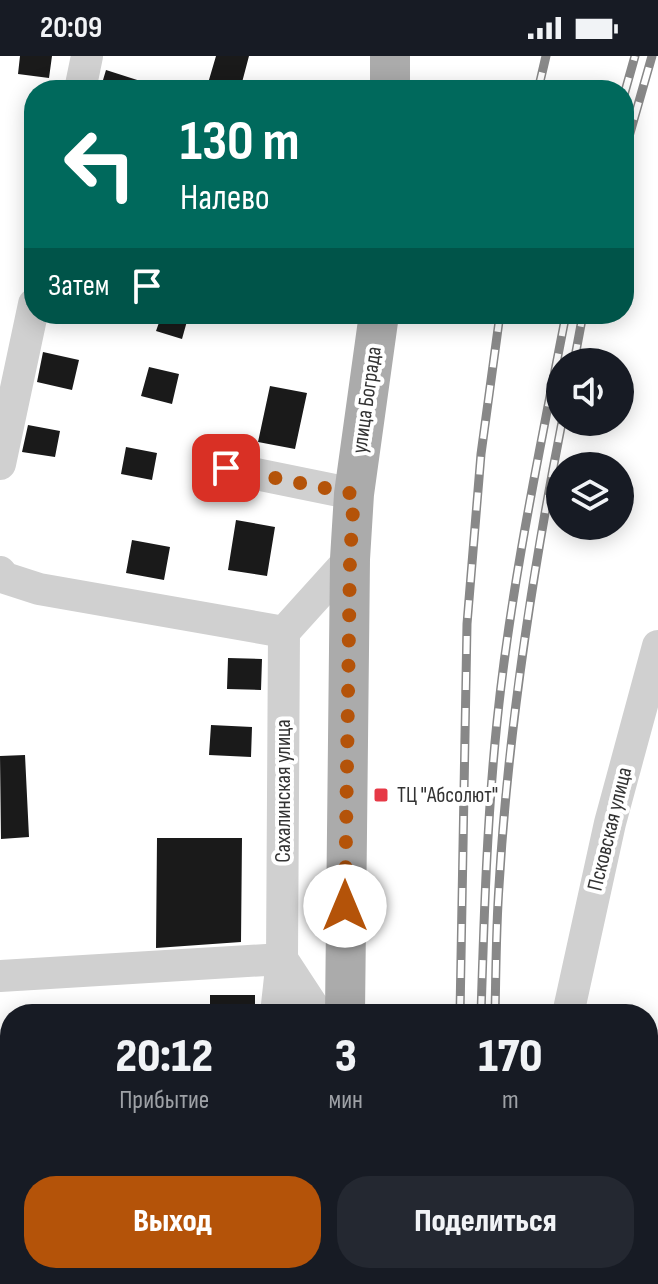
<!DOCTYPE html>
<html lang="ru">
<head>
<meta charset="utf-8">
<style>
  :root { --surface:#171b24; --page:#242831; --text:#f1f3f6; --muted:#9ea1a6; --accent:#b45309 }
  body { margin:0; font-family:"Sofia Sans Condensed",sans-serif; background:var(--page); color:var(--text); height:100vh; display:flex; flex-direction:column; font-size:30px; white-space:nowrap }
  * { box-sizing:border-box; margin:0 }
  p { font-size:26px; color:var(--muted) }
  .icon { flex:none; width:44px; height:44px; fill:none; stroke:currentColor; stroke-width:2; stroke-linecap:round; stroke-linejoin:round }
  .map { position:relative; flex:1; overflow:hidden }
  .panel { position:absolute; left:0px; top:948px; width:658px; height:280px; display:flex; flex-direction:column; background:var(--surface); border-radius:32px 32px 0 0; box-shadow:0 4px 20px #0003 }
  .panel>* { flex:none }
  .guide { position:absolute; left:24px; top:24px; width:610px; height:244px; border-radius:32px; box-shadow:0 4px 20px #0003; background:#00695c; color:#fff; overflow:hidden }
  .controls { position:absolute; left:546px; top:292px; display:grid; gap:16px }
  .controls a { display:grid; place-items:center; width:88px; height:88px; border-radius:50%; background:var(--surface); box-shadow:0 4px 20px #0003; font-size:40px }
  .pin { position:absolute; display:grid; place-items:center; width:68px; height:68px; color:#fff; margin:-34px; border-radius:16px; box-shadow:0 4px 12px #0006 }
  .me { position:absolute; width:88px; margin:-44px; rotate:0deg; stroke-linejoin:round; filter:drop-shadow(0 0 6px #0008) }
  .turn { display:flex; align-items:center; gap:28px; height:168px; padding:0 24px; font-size:36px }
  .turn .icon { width:104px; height:104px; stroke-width:2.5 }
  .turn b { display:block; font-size:56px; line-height:68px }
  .then { display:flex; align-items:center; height:76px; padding:0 24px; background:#0003; gap:16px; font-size:30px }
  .eta { display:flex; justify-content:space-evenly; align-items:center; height:136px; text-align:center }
  .eta b { font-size:48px; font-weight:800; line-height:56px }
  .cta { display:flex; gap:16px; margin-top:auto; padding:16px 24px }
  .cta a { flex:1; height:92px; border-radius:32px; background:var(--accent); color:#fff; font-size:32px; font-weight:800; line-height:92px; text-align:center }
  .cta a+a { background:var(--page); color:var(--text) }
  .status { display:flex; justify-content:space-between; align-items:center; height:56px; padding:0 40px; background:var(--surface); direction:ltr }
  .status svg { height:22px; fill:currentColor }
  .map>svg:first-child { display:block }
</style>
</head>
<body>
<div class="status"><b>20:09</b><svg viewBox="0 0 49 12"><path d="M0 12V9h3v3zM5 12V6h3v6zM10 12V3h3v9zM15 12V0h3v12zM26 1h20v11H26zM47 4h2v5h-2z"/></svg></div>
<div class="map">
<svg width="658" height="1228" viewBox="0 0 658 1228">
  <rect width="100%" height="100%" fill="#fff"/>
  <path fill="#1a1a1a" d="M20,0H52L49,22L18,18Z
    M216,0H249L240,34H206Z
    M106,14L156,30V34H100Z
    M162,258H189L182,283L156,275Z
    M43,296L79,304L72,334L37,326Z
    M149,311L179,318L172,348L141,340Z
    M270,330L307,337L295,393L258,386Z
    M28,369L60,375L55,401L22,396Z
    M126,391L157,397L152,424L121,418Z
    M236,464L275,471L267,520L228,514Z
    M132,484L170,491L164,524L126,517Z
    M228,602L262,603L261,634L227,633Z
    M211,669L252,671L251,701L209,699Z
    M25,699L29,781L1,783L0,700Z
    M157,782H242L241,886L156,892Z
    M210,939H255V958H210Z"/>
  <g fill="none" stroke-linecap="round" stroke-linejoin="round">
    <path stroke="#d0d0d0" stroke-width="32" d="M80,34L87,0
      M0,408L34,248
      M226,412L354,438
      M0,516L5,522L39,533L284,576L282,903L0,920
      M284,576L350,503
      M276,958L282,903L318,958
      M568,958L610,767L658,590
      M0,1124L10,1126
      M529,1228L530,1218"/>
    <path stroke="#ababab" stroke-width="40" d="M390,0V34
      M345,958L350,503L354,438L379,258
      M345,1228V1218"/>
    <g stroke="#888" stroke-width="9">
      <path id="rail" d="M538,34L546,0
        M624,39L635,0
        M624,98L652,0
        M574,306L583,258
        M460,958L467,568L481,398L500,258
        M481,958C484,861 487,763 497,666C511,529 540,393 566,258
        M495,958C496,915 496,873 499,830C508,674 532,519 562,366
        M459,1218V1228
        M478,1218V1228
        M493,1218V1228"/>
    </g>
    <use href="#rail" stroke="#fff" stroke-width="6" stroke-dasharray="18" stroke-linecap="butt"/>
  </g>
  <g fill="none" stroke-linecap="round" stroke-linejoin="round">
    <path stroke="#b45309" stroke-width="14" stroke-dasharray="0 25.2" d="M226,412L354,438L350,503L345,850"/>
  </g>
  <rect fill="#e63946" stroke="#fff" stroke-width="3" x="373" y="731" width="16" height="16" rx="4"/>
  <g text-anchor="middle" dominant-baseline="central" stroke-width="8" stroke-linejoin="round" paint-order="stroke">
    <g font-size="22" fill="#333" stroke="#fff">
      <text transform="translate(367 344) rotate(-82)">улица Бограда</text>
      <text transform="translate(283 735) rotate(-90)">Сахалинская улица</text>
      <text transform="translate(610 773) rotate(-76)">Псковская улица</text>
    </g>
    <g font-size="22" fill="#333" stroke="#fff" text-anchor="start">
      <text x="397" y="739">ТЦ "Абсолют"</text>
    </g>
  </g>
</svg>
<div class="controls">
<a><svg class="icon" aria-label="sound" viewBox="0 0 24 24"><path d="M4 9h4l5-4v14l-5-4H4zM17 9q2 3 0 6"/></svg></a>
<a><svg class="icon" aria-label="layers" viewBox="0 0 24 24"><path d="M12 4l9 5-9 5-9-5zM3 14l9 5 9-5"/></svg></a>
</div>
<div class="pin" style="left:226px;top:412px;background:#d93025"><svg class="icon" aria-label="arrive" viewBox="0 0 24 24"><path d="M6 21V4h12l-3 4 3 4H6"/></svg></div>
<svg class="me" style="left:345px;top:850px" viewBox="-20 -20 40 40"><circle r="19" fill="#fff"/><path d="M0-13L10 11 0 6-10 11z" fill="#b45309"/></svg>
<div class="guide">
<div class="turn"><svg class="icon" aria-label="left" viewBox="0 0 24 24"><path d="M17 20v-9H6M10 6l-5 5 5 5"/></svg><div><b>130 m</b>Налево</div></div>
<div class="then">Затем<svg class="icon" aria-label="arrive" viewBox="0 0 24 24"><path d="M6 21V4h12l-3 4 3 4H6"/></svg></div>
</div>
<section class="panel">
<div class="eta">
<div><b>20:12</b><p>Прибытие</p></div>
<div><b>3</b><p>мин</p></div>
<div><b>170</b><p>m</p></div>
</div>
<div class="cta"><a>Выход</a><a>Поделиться</a></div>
</section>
</div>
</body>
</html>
